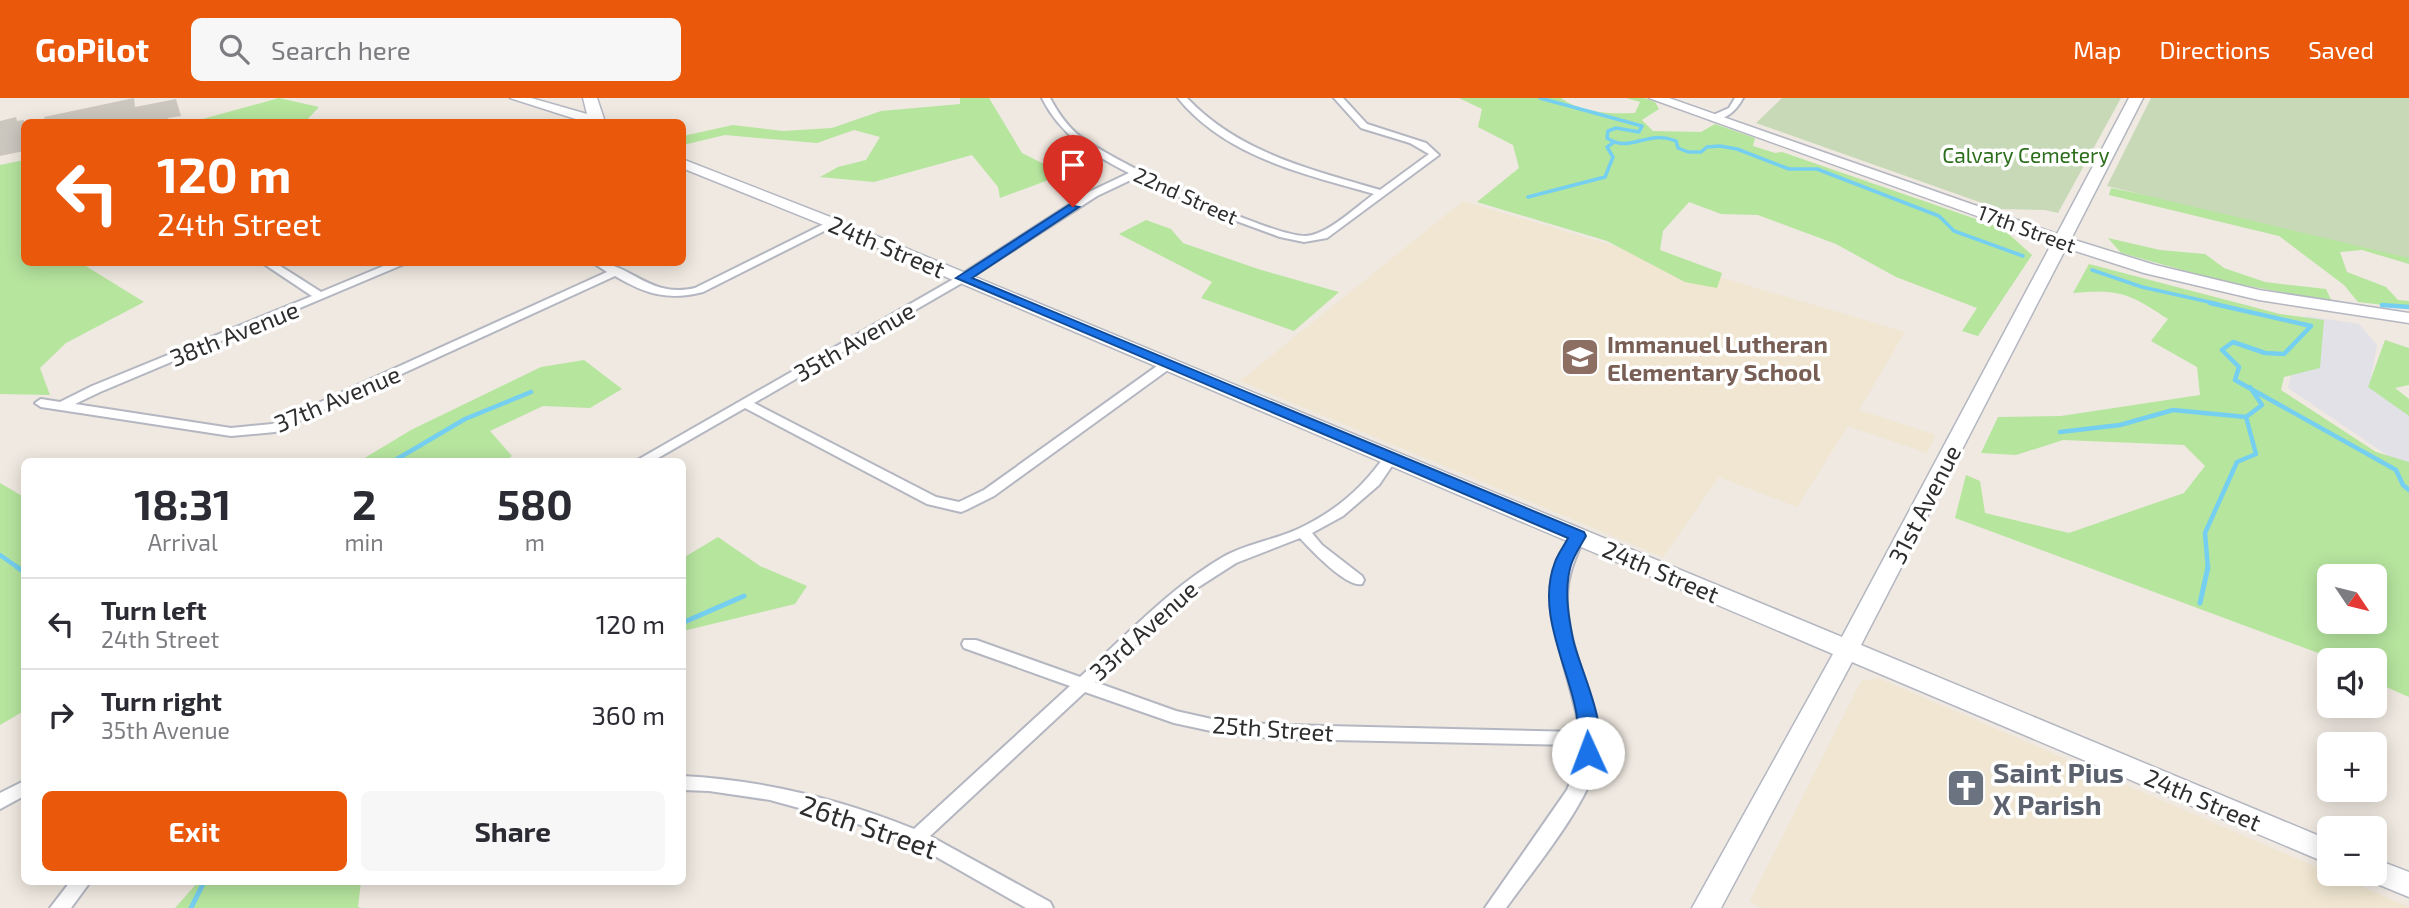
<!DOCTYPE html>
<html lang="en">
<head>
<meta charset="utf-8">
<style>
  :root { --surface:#fff; --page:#f7f7f7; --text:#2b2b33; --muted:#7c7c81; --line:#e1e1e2; --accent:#ea580c }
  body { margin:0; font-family:"Exo 2",sans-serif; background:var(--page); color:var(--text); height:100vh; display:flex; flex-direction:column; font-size:26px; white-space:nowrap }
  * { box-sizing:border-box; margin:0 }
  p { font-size:23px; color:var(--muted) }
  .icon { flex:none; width:38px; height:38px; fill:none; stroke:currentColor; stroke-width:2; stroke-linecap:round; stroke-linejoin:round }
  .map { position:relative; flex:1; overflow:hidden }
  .sheet { position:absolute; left:21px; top:360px; width:665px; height:427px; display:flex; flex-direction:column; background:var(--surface); border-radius:10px; box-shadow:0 4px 18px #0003 }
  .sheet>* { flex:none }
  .top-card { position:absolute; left:21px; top:21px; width:665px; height:147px; border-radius:10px; box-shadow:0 4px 18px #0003; background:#ea580c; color:#fff; overflow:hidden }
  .needle { width:46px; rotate:125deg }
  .controls { position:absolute; left:2317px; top:466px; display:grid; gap:14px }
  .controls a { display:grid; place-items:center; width:70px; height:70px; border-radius:10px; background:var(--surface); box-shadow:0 4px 18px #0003; font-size:35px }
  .pin { position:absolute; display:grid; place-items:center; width:60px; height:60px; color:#fff; margin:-72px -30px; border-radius:50% 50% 50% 0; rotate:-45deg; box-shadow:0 0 7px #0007 }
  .pin .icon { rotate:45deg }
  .me { position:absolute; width:77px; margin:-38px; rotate:358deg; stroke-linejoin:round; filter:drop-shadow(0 0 5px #0008) }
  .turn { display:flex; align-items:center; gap:24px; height:147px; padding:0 21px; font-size:32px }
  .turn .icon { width:91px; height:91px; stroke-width:2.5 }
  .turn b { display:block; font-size:49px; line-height:60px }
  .eta { display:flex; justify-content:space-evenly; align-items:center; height:119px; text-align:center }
  .eta b { font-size:42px; font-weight:700; line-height:49px }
  .cta { display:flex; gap:14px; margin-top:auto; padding:14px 21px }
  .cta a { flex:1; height:80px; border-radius:10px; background:var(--accent); color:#fff; font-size:28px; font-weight:700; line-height:80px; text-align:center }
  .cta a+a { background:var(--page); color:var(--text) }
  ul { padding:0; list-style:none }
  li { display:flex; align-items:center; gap:21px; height:91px; padding:0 21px; border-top:2px solid var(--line) }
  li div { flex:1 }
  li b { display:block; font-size:26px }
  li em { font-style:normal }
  header { display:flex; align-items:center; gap:42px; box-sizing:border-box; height:98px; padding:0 35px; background:var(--accent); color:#fff }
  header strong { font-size:33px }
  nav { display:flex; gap:38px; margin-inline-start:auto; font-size:24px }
  .search { width:490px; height:63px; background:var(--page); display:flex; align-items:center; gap:18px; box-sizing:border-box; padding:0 24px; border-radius:10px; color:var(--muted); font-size:26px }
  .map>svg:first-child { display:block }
</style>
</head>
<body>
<header>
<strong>GoPilot</strong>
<div class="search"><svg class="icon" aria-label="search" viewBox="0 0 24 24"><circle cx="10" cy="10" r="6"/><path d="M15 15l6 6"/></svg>Search here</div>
<nav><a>Map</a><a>Directions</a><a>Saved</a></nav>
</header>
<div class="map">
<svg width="2409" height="810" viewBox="0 0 2409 810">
  <rect width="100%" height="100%" fill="#efe9e1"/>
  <path fill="#e3e1e8" d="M2306,218L2359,226L2377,247L2370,285L2409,317V372L2288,290Z"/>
  <path fill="#f0e6d1" d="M1463,103L1905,234L1859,312L1936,337L1927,355L1848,328L1797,409L1719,379L1663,459L1240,283Z
    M1878,580L2409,809V810H1762L1750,803L1861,583Z"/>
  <path fill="#b6e59e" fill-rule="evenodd" d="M279,0L319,9L305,24H192Z
    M960,0H989L1022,55L1050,69L1094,57L1103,62L1000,100L998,89L972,57L874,84L820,79L838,69L866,62L880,39L854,32L817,45L725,37L683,47V38L733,27L783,33L832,30L881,13L960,6Z
    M1459,0H1561C1581,15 1610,16 1635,15L1640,4L1626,0H1644L1655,4L1659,11L1642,22L1653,33L1701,34L1715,26L1755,40L1753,48L1775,55L1782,54L2002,130L2032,157L1978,238L1962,233L1977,210L1896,179L1836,146L1758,117L1721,116L1689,104L1663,133L1660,152L1722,175L1717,190L1685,184L1607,143L1477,104L1519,70L1513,47L1478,29L1482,11Z
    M24,62V164L81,165L144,204L66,245L40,270L50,297L0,296V67Z
    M2111,90L2313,131L2409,93V166L2362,152L2340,154L2347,174L2386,189L2398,202L2409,203V210L2358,204L2344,187L2279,138L2109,97Z
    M1146,122L1171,131L1183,145L1258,171L1339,194L1294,233L1201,200L1212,184L1119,136Z
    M2108,140L2160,152L2205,156L2224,170L2265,184L2326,191L2332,204L2222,183L2121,155Z
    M2089,166L2280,216L2324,222L2320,270L2284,279L2281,292L2376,354L2409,364V599L2375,584V562H2337L1955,420L1966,377L1980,383L1985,415L2069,435L2184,395L2205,368L2184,347L2063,342L2016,357L1981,355L1998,319L2061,318L2200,297L2197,269L2151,243L2168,221C2129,195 2120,191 2073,195ZM2329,478H2375V523H2329Z
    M2385,242L2409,250V287L2395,290L2409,301V318L2368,289Z
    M584,262L622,291L590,310L543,308L490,333L512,358L503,364H358L411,332L541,269Z
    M0,385L24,399V613L0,627Z
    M718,439L760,468L807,488L795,506L683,533V460Z
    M198,784H361L358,809L362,810H175Z"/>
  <path fill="#c8d9b8" d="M1782,0H2121L2058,115L2045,112L1999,111L1756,25Z
    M2151,0H2409V160L2107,88Z"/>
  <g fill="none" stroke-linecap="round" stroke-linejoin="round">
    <path stroke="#75cff0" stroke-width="3.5" d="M1540,0L1642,28L1639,34L1616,30L1608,33L1607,40C1631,56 1646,31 1676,43L1678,50L1688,54H1701L1707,49L1720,48L1737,51L1789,71H1817L1939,118L1954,133L2023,158
      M1528,99L1605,79L1613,59L1607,49L1613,45
      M2092,172L2142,189L2218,206"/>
    <path stroke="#75cff0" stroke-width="4.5" d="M2210,205L2311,228
      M2382,207L2409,209
      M2311,228L2284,256L2265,255L2233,244L2222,252L2239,269L2235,282L2396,372L2403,387L2409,392
      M2060,334L2120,327L2173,312L2246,319L2262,307L2250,289
      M392,364L465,321L531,294
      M0,457L20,471
      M2208,471L2205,435L2237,364L2256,356L2246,319"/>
    <path stroke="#75cff0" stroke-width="5" d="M17,469L24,474
      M2200,505L2208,469
      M682,525L744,498
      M191,810L204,784"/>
  </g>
  <path fill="#cbc7bf" d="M134,0L135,9L176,1L181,18L168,20L170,24H45L44,19Z
    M16,19L17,23L24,22V53L0,58V23Z"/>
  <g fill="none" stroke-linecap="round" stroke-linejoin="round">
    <g stroke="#b4b7c1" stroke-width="4">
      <path id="street" d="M1042,0H1050C1057,13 1065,25 1076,35C1104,60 1270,139 1306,138C1327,137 1356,109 1374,96C1304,76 1226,59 1178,0H1187C1239,55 1310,71 1380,92L1429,56L1410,45L1361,30L1334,0H1343L1367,26L1426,45L1439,57L1327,140L1304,144L1280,139L1209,113L1137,79L1097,98L967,182L754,305L936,399L959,404L984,392L1164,263H1172L1174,266L1172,269L994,398L966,412L961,414L927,406L745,310L651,364H634L959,178L1089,94L1129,75C1092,56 1061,38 1042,0Z
        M1735,0H1743C1736,13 1726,22 1711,22V18L1729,10Z
        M832,122L836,123V127L703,194C667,203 646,196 615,178L275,334L231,338L41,309L35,305L41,301L60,304L92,288L312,198L261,164H274L321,194L393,164H409L100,294L75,306L231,330L272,326L607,174L592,164C631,164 648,201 695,190Z
        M1391,355L1398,359L1379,387L1343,418L1312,435L1322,447L1362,478L1364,482L1362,486C1347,490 1311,452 1300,440L1236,465L1197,490L1095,584L1176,613L1225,624L1285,627L1580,634C1571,574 1536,514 1563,454C1567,446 1569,436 1578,433L1583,435L1585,438C1576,458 1567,477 1567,499C1566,556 1605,608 1596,665C1590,704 1530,776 1506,810H1485L1567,692L1578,666L1579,647L1285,641L1225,636L1174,625L1085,594L930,738L1050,804L1053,810H1026L926,753L861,727L770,702L709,693L682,692V678C762,682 840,701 914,731L1070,588L964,550L962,546L964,542H976L1080,579C1126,538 1170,490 1223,459C1246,446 1274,442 1298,431C1335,414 1364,389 1386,356Z
        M24,683V698L0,711V695Z
        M70,784H90L71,810H50Z"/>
    </g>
    <g stroke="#b4b7c1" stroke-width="3">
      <path id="secondary" d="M510,0H531L587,16L583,0H597L605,24H585Z
        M1649,0H1669L2057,136L2129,0H2143L2071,141L2155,167L2259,192L2409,215V225L2259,202L2144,175L2066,150L1861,547L2329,742V766L1852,564L1721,810H1692L1833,556L826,128L682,70V61L838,122L1842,539L2052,145Z
        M2375,761L2409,774V799L2365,781L2362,775H2375Z"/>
    </g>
    <use href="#street" fill="#fff" fill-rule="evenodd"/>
    <use href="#secondary" fill="#fff" fill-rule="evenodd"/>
  </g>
  <path fill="#1a73e8" stroke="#114b97" stroke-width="2" d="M1069,107L1079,109L972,180L1584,434L1586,438C1581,447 1574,457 1571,467C1564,490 1568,517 1573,541C1580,573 1611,630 1595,660L1588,663L1581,660C1576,651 1579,626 1576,613C1567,566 1536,513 1555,464C1558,456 1564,448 1568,440L956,180Z"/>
  <defs>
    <g id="school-square" transform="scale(2.0125)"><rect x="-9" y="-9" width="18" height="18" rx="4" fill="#8d6e63" stroke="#fff"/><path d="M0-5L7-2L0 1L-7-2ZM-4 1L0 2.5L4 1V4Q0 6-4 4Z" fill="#fff"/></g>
    <g id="church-square" transform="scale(2.0125)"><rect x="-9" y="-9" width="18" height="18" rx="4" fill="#6b7280" stroke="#fff"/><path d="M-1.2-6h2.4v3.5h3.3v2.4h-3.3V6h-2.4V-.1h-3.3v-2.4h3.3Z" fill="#fff"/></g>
  </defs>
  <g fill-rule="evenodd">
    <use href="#school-square" x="1580" y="259"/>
    <use href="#church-square" x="1966" y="690"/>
  </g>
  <g text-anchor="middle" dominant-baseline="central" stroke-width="7" stroke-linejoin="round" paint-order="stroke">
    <g font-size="21" fill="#2c6e1b" stroke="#fff">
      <text x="2026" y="56">Calvary Cemetery</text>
    </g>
    <g font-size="21" fill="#2e2e2e" stroke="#fff">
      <text transform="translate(1186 97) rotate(24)">22nd Street</text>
      <text transform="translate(2027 130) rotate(20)">17th Street</text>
    </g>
    <g font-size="24" fill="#2e2e2e" stroke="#fff">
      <text transform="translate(887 148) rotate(23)">24th Street</text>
      <text transform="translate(234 235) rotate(-22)">38th Avenue</text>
      <text transform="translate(854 243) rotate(-30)">35th Avenue</text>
      <text transform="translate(337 300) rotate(-23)">37th Avenue</text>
      <text transform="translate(1924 406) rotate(-63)">31st Avenue</text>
      <text transform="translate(1661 473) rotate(23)">24th Street</text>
      <text transform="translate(1143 532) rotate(-42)">33rd Avenue</text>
      <text transform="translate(1273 630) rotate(4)">25th Street</text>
      <text transform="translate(2203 701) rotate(23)">24th Street</text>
    </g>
    <g font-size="24" font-weight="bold" fill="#785e54" stroke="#fff" text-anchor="start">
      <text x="1607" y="245">Immanuel Lutheran<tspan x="1607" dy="28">Elementary School</tspan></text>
    </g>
    <g font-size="28" font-weight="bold" fill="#5b616d" stroke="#fff" text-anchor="start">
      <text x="1993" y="674">Saint Pius<tspan x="1993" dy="32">X Parish</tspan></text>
    </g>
    <g font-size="28" fill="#2e2e2e" stroke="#fff">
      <text transform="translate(869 728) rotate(19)">26th Street</text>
    </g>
  </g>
</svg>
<div class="controls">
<a><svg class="needle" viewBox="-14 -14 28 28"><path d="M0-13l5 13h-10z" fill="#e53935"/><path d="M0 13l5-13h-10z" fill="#7c7c81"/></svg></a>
<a><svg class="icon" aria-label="sound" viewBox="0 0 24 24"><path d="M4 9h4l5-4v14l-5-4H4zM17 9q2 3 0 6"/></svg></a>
<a>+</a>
<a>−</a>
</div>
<div class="pin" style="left:1073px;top:109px;background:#d93025"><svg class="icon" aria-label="arrive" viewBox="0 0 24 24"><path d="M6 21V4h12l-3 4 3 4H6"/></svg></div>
<svg class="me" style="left:1588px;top:655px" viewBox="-20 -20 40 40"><circle r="19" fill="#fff"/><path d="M0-13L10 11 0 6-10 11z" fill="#1a73e8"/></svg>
<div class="top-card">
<div class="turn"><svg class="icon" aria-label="left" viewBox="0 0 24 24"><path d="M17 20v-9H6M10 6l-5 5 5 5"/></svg><div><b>120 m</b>24th Street</div></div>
</div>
<section class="sheet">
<div class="eta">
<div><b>18:31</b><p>Arrival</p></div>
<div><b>2</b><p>min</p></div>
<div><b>580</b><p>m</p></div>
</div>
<ul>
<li><svg class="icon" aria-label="left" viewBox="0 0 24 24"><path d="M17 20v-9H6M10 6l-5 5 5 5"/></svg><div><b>Turn left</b><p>24th Street</p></div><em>120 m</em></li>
<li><svg class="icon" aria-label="right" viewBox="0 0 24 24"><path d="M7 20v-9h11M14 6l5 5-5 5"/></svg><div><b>Turn right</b><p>35th Avenue</p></div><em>360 m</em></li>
</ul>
<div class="cta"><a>Exit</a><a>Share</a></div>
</section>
</div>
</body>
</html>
